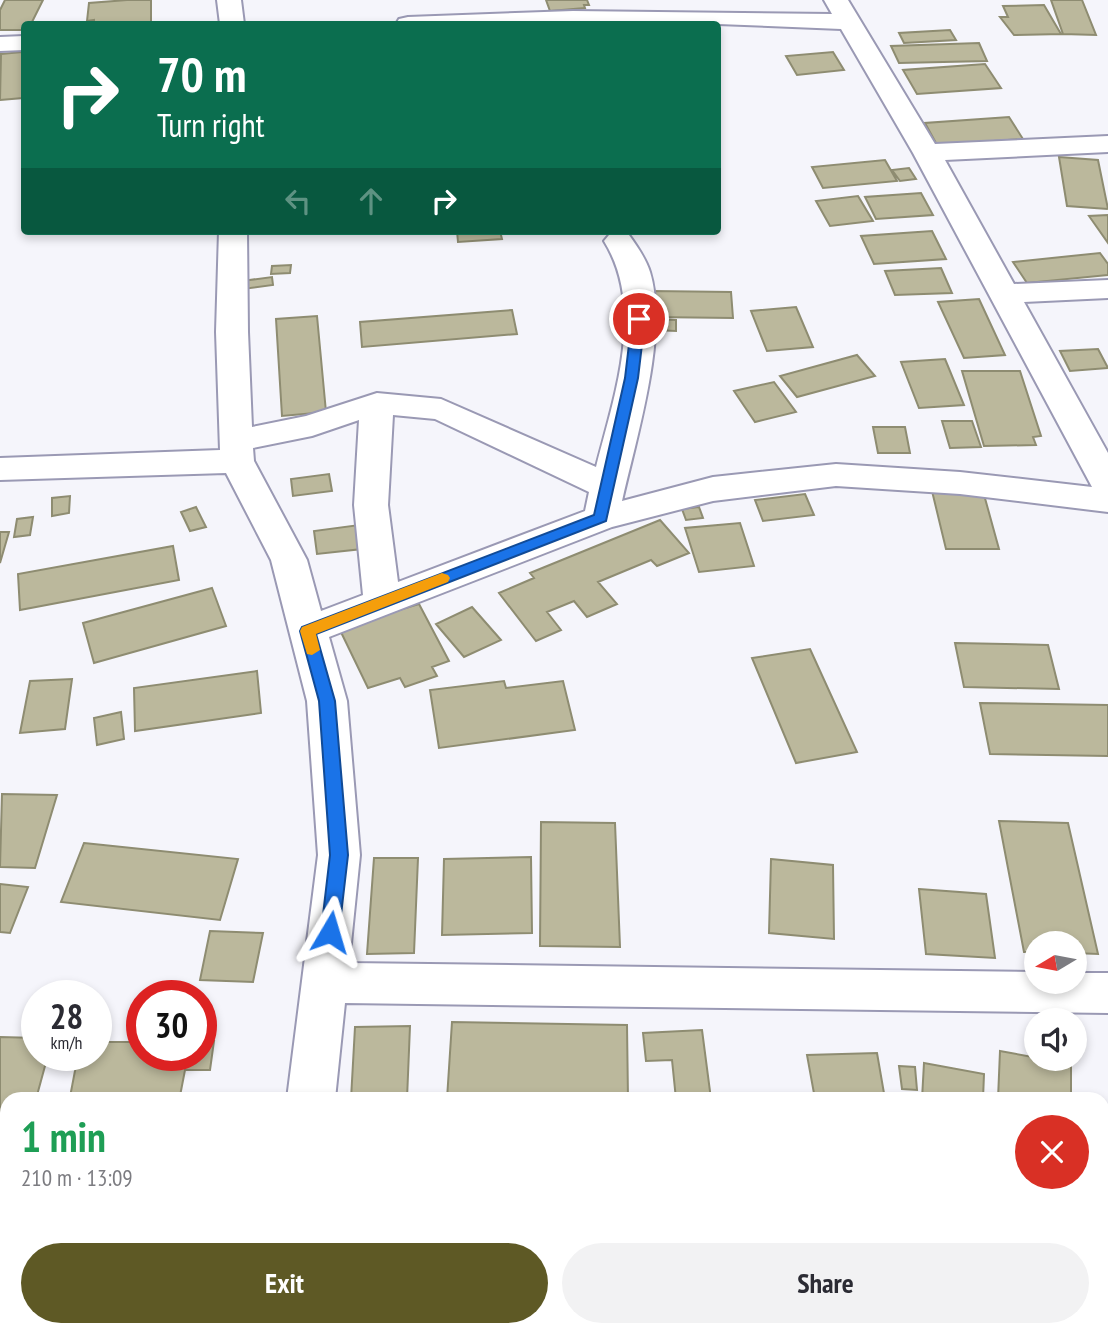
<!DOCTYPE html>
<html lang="en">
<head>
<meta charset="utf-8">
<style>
  :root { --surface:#fff; --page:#f2f2f3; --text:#2b2b33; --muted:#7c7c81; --accent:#5e5925 }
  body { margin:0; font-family:"PT Sans Narrow",sans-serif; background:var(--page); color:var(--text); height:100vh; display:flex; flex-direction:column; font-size:26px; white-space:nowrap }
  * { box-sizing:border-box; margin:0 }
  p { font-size:23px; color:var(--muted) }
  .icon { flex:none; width:38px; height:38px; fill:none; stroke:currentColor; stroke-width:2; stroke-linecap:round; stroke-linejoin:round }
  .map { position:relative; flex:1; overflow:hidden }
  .drawer { position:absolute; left:0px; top:1092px; width:1110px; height:245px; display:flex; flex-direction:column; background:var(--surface); border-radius:21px 21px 0 0; box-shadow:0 4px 10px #0003 }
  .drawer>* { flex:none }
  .hud { position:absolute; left:21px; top:21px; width:700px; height:214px; border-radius:7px; box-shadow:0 4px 10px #0003; background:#0b6e4f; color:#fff; overflow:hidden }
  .needle { width:46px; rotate:260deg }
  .controls { position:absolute; left:1024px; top:931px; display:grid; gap:14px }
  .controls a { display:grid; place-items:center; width:63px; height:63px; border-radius:50%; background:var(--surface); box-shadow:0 4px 10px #0003; font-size:35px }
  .speed { position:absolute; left:21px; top:980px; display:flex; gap:14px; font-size:35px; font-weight:700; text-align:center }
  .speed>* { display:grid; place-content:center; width:91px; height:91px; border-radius:50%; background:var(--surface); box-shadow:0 4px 10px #0003; line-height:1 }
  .speed small { font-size:18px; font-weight:400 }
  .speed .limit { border:10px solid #d22; background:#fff; color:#111 }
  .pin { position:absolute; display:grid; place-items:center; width:60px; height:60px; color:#fff; margin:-30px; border:4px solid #fff; border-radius:50%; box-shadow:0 2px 7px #0007 }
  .me { position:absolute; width:77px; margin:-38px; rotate:7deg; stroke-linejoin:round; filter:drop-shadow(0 0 5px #0008) }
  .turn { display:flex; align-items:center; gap:24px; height:147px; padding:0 21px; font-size:32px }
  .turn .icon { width:91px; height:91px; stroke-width:2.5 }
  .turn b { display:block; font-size:49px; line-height:60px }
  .lanes { display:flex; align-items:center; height:66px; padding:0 21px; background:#0003; justify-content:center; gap:35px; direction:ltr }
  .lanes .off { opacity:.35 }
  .round { display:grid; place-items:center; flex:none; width:74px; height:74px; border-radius:37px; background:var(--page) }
  .overview { display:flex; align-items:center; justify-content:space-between; height:119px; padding:0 21px }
  h1 { font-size:42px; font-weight:800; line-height:52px; color:#1e9e55 }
  .action { display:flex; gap:14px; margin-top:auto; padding:14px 21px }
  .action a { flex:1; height:80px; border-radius:42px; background:var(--accent); color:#fff; font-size:28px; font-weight:800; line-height:80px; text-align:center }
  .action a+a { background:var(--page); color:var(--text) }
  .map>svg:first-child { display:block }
</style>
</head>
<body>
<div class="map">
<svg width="1108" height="1337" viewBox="0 0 1108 1337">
  <rect width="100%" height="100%" fill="#f5f5fb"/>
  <path fill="#bbb89c" stroke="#8e8c71" stroke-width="2" d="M5,0H43L31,24H24V30H0V10Z
    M127,0H151V24H94V20L87,21L89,3Z
    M546,0H587L589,5H584L585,8L550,11Z
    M1051,0H1082L1096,35L1063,34Z
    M1044,5L1061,34L1014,35L1000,17H1008L1003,6Z
    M950,30L956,40L904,43L899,33Z
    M979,43L987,61L899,63L891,46Z
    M22,52V55H24L23,98L0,100L1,54Z
    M833,52L844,70L797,75L786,56Z
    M985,64L1001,88L917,94L903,70Z
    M1009,117L1023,139L937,145L925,123Z
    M1059,157L1098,160L1108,209L1067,206Z
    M885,160L897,181L823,188L812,167Z
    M909,168L916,179L900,181L892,170Z
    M921,193L933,215L876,219L865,197Z
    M858,196L873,221L830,226L816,201Z
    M1108,215V243L1089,216Z
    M457,231H500L502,239L458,242Z
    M932,231L946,259L874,264L861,236Z
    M1100,253L1108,264V275L1027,283L1013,262Z
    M291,265L290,273L271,274L272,266Z
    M941,268L952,293L895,295L885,271Z
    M272,277L273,285L243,289L242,281Z
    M652,291L731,292L733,318L652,317Z
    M979,299L1005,355L964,358L938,302Z
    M796,307L813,347L767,351L751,311Z
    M512,310L517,334L362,347L360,322Z
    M317,316L326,412L282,416L276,319Z
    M654,319L676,320V331L653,330Z
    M1098,349L1108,368L1070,371L1060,351Z
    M857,355L875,376L797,397L780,376Z
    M945,359L964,405L919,408L901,362Z
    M962,371H1020L1041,436L1033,437L1036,445L984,446Z
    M774,382L796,412L755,422L734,391Z
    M942,421H972L981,447L950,448Z
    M873,427H905L910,453H878Z
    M329,474L332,491L293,496L291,479Z
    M932,491H983L999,549H946Z
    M805,494L814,515L763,521L755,500Z
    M70,496L69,513L52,516V498Z
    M196,507L206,527L190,531L181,512Z
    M699,507L703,518L686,520L682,509Z
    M33,517L30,535L14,537L17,519Z
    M660,520L689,553L657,566L651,560L598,582L617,604L587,617L574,601L547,612L561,630L536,641L499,593L534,578L530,573Z
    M740,523L754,566L699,572L685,528Z
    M359,525L362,549L317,554L314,531Z
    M0,532H9L0,563Z
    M173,546L179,580L20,610L18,574Z
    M212,588L226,626L94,663L83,623Z
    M419,604L449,661L432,667L437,676L405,687L400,678L368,688L339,628Z
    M472,607L501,640L464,657L436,624Z
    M955,643L1048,645L1059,689L964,687Z
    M810,649L857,752L796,763L752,658Z
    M257,671L261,713L135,731L134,688Z
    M72,679L65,729L20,733L30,681Z
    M504,681L506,688L563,681L575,730L439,748L430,690Z
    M980,703L1108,705V756L990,754Z
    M121,712L124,739L97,745L94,718Z
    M2,794L57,795L35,868L0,867Z
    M999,821L1068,823L1098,954L1074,953V943H1036V952H1024Z
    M541,822L615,823L620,947L540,946Z
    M84,843L238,859L220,920L61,902Z
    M531,857L532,933L442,935L444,859Z
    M374,858H418L414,953L367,954Z
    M771,859L833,865L834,939L769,933Z
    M0,884L28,887L10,933L0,932Z
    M919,889L986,894L995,958L926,954Z
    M210,931L263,933L253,982L200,980Z
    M452,1022L627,1025L628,1099H447Z
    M410,1026L407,1099H351L355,1027Z
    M702,1030L711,1099H676L672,1060L646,1061L643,1033Z
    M0,1037L37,1038V1055H48L36,1099H7V1184L0,1183Z
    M201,1041H214L210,1070H185L180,1096L70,1097L78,1055H96V1042H142V1055H201Z
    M1000,1051L1071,1064V1099H998Z
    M877,1053L885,1099H815L807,1055Z
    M924,1063L984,1074L983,1099H922Z
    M899,1066L915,1067L917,1090L902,1089Z
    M1103,1264L1108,1304V1337H1030L1029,1330H1102Z
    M40,1330H120L118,1337H38Z
    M628,1330L645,1332L742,1330L741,1337H626Z
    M808,1330H901V1337H808Z"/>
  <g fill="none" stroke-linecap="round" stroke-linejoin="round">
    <g stroke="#9a99b4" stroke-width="4">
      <path id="minor" d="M217,0H241L244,24H220Z
        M824,0H848L935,144L1108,136V152L945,160L1014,284L1108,280V298L1024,302L1108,453V512L960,494L836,486L713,501L612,527L329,637L347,701L360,855L349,963L1036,972V982H1074V973H1108V1013L345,1003L335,1099H287L318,855L307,701L271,560L226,473L0,480V458L220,450L216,332L219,231H247L248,332L252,427L306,416L377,393L441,399L596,467C614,397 646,308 604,241L609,235L619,232L629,235C637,246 646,259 650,272C669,334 636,438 622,501L713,477L836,464L960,472L1092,487L913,153L841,29L718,24H396L399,19L408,17L573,11L832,14ZM393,415L435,419L589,492L585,511L398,582L388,505ZM359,420L354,505L363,595L321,611L307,560L254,461L253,448L312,436Z
        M24,36V50L0,51V37Z
        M240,1330H292L291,1337H237Z"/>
    </g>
    <use href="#minor" fill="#fff" fill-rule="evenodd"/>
  </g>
  <path fill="#1a73e8" stroke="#114b97" stroke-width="2" d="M639,315L645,319L638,378L606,521L316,634L335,701L348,855L339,932L337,937L330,940L324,937L321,932L330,855L319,701L300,631L302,627L594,515L625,378L632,319Z"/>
  <path fill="#f59e0b" d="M442,573L448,575L450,578L448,582L316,634L320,650L312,655L307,654L300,631L302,627Z"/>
</svg>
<div class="controls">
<a><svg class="needle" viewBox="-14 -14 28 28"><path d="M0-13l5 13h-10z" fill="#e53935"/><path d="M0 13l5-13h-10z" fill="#7c7c81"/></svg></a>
<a><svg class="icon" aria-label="sound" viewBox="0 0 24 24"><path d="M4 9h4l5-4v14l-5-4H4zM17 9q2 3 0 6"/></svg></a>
</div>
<div class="speed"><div>28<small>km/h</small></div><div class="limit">30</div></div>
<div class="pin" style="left:639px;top:319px;background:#d93025"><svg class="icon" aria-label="arrive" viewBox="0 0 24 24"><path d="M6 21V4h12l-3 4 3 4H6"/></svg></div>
<svg class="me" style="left:330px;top:932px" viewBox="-20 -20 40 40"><path d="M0-17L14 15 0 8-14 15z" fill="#1a73e8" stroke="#fff" stroke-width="4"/></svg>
<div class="hud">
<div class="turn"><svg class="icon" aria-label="right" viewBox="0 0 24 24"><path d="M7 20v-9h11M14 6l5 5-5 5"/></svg><div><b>70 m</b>Turn right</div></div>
<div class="lanes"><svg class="icon off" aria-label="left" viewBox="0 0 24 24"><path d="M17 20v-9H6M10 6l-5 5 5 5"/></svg><svg class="icon off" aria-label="ahead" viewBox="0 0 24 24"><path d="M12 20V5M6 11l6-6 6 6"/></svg><svg class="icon" aria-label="right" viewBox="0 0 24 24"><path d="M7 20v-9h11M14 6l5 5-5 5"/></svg></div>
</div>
<section class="drawer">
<div class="overview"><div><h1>1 min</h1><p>210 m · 13:09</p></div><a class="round" style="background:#d93025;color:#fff"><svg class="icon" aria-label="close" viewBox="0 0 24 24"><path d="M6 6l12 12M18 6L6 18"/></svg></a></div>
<div class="action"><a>Exit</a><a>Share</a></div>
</section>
</div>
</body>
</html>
